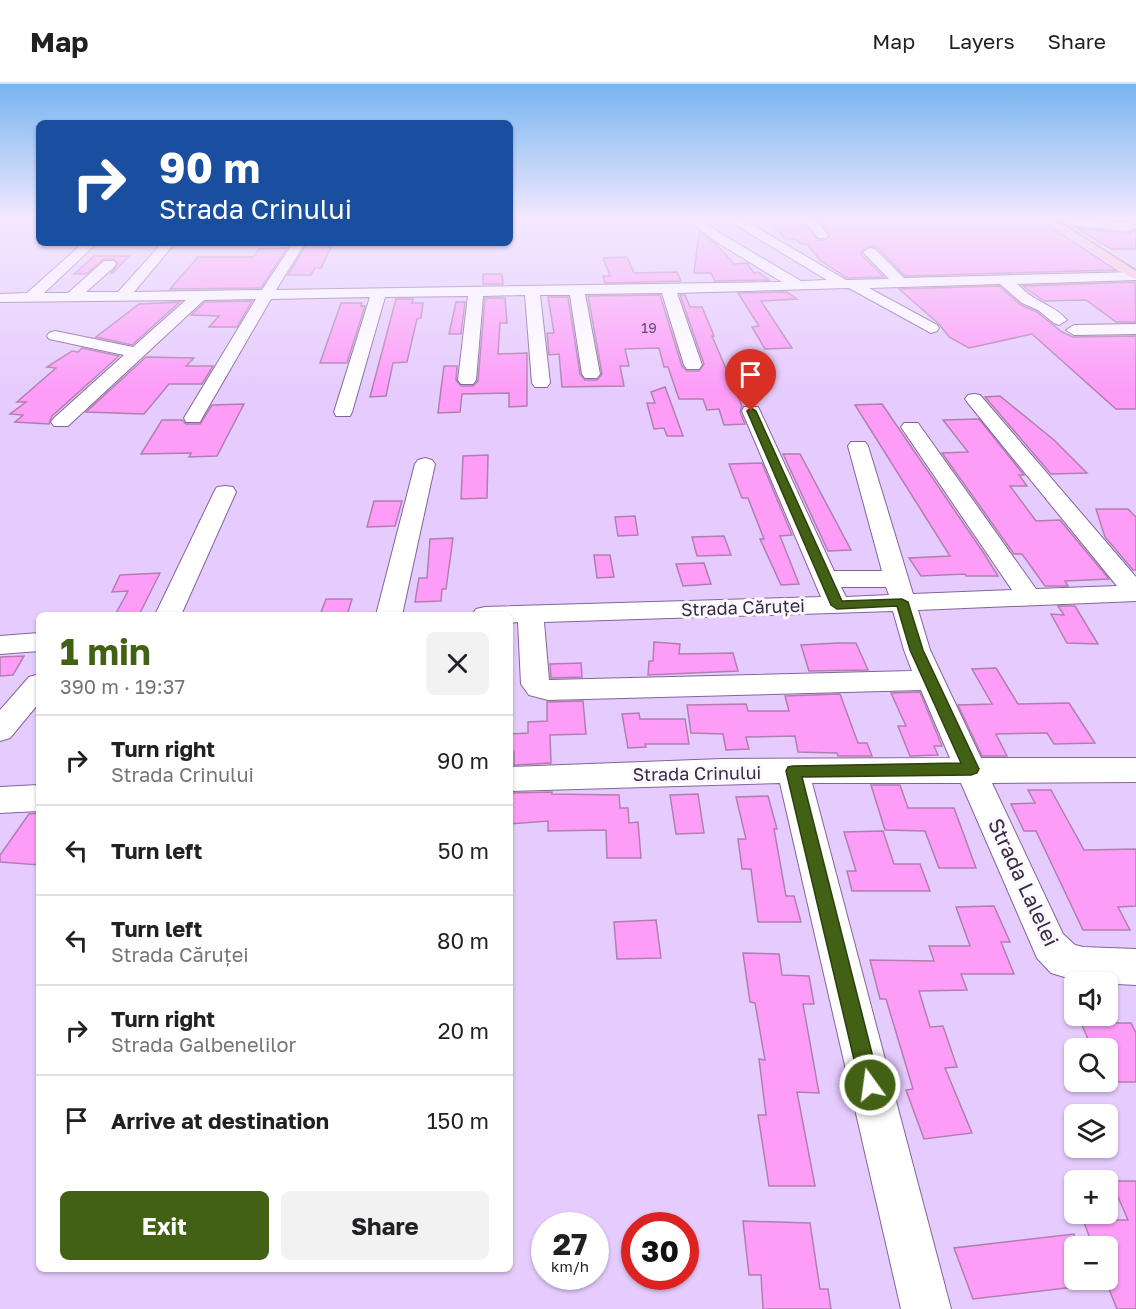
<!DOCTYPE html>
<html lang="en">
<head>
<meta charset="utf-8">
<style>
  :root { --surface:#fff; --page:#f2f2f2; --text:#202124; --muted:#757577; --line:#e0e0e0; --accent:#436114 }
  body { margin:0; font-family:"Golos Text",sans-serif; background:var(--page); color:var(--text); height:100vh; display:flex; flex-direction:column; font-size:22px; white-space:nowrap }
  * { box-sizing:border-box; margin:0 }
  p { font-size:20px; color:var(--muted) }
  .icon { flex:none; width:33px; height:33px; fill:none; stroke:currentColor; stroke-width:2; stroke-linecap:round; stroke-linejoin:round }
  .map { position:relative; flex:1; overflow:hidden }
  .panel { position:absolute; left:36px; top:528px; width:477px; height:660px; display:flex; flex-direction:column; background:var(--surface); border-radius:9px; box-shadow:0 2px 4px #0004 }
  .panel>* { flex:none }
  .guide { position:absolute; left:36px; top:36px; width:477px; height:126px; border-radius:9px; box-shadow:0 2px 4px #0004; background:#1a4fa0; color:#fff; overflow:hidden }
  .buttons { position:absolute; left:1064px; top:888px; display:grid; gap:12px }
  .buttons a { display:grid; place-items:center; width:54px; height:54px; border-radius:9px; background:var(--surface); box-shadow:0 2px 4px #0004; font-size:30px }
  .speed { position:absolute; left:531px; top:1128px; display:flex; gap:12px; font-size:30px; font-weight:700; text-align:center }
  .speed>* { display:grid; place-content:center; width:78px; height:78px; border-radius:50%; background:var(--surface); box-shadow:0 2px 4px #0004; line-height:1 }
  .speed small { font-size:15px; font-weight:400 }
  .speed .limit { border:9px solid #d22; background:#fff; color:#111 }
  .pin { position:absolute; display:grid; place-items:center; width:51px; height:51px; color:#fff; margin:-62px -26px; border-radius:50% 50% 50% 0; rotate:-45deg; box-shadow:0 0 6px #0007 }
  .pin .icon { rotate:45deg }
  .me { position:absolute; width:66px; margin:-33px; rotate:346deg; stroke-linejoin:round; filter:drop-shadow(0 0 4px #0008) }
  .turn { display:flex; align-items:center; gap:21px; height:126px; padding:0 24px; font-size:27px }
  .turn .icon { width:78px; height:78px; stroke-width:2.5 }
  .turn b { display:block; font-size:42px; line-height:51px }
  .round { display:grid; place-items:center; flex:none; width:63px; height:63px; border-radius:9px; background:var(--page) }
  .summary { display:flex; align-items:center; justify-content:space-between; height:102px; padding:0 24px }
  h1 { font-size:36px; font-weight:700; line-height:45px; color:var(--accent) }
  .primary-button { display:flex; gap:12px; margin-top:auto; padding:12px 24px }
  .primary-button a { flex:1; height:69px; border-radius:9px; background:var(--accent); color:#fff; font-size:24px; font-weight:700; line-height:69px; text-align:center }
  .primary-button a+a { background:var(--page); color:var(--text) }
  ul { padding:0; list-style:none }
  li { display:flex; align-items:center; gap:18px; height:90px; padding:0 24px; border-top:2px solid var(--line) }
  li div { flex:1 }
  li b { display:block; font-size:22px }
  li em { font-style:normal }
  header { display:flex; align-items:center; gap:36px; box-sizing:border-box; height:84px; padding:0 30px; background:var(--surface); border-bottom:2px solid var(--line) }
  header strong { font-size:28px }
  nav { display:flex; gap:33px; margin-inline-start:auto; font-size:21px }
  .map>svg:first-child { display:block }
</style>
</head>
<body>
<header>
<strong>Map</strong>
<nav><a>Map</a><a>Layers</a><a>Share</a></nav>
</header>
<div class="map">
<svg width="1136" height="1225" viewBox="0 0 1136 1225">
  <rect width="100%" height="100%" fill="#e6ccfe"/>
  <path fill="#fd9df8" stroke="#b17fae" stroke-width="1.5" d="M766,134H800L818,156H826L830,151L817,134H1038L1116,186L905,192L877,163L870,162L862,166L861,170L884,193L847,194L820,176L807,160H801L796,155H786Z
    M1078,145L1130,149L1136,146V165H1111Z
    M699,148L717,161L734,180L747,179L754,189L758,188L769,196L715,197L711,189H694Z
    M306,161H332L321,184H315L311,191H288Z
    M287,164L261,204L170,205L198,173H253L259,165Z
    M94,172H129L113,189H111L118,179L114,175H104L86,190H74Z
    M627,173L634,189L677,188L681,197L605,199L603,192H610L603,174Z
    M483,190H502L503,200H483Z
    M1135,198L1136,238H1116L1086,216L1044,217L1023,202Z
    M999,202L1021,221L1037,228L1062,248L1073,253L1136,252V325H1116L1032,250L969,264L949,253L939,240L899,205Z
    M787,208L797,215L761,217L792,264L765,265L752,243L759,242L738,209Z
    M660,211L682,282L687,287H699L704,280L680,211H685L690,223H702L714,252H712L742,322L740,328L745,340L724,341L719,325L707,326L703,315H679L668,283H664L659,264L625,265L629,282H620L624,302L562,303L559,270L549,271L547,249H554L548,213H568L580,290L585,296H597L602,290L588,212Z
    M485,214H505L507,239H500L498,270L527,269V322L509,323V309L462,310L460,328L438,329L444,282H457L456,296L461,302H473L478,297Z
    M396,215H413L412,219H423L421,234L417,235L407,278L393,279L386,312L370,313Z
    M252,217L237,243H209L219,232L191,231L205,218Z
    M180,218L132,261L96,253L139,220Z
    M456,218H465L461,250H449Z
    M341,219H362L361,222H365L347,279H320Z
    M82,264L119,272L52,332L49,340L15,338L23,331L10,330L26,318H17L56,284L47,283L72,267L78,268Z
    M146,273L194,274L186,282H213L202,300H169L144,330L86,328Z
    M665,303L671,319L683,352H667L664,344L654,345L647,319H655L651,308Z
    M1000,312L1054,356L1087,389L1051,390L985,313Z
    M244,320L217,372L189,373L191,369L141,370L162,336H182L186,340H200L212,321Z
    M882,320L985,471L998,492H966L965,490L921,492L909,474L950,472L855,321Z
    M979,335L1024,391H1019L1027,402H1010L1036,437L1060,436L1109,495L1065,497L1068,502H1045L1022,470H1014L942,369L968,368L943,336Z
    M783,370H800L851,466L828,467Z
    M488,371L487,414L461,415L463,372Z
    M762,379L792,451L780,452L799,500L781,501L760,455H764L748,414H742L729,380Z
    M374,417H402L395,442L367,443Z
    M1096,425H1128L1136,433V486H1133L1105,453Z
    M635,432L638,451L618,452L615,433Z
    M724,452L731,471L697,472L692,453Z
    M453,454L446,505H442L441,517L415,518L419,494H427L430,455Z
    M594,471H610L614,493L597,494Z
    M704,479L711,500L683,502L676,480Z
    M160,489L139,531H115L128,507L112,508L120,491Z
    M326,515H352L347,531H320Z
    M1058,522H1075L1098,560L1067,559L1051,530L1064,531Z
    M654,558L680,560L679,570L733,569L738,587L648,591L649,577H653Z
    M838,559H856L868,586L809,587L801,561Z
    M24,572L13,591L0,592V573Z
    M581,579L582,593L551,594L550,580Z
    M996,584L1018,620L1069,619L1095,659L1054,660L1047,649L996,650L1007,672H982L958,621L992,620L972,585Z
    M920,608L942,662H934L938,671L910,672L898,642H906L891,609Z
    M840,610L858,659H867L872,672H838L837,669L798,668L795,652L746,653L749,665L726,666L723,650L691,649L687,621L746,620L748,627H789L785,612Z
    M583,617L586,650L550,651L551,679L514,681V668H510V650L528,649V638L547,637V618Z
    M639,629L640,635H685L689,660H645L646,663L628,664L622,630Z
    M871,701H900L908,724H954L976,784H939L925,747L885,746Z
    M1028,706H1051L1084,766L1136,765V822L1118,823L1130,846H1083L1036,747H1024L1011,720L1035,719Z
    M552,708V710L619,711L620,724H628L629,739L638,738L641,774H607L606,746L548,747V737L510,740V709Z
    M698,710L704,749L676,750L670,711Z
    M768,712L777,745H774L786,812H794L801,838H758L751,785H742L738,755H746L736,713Z
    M39,729V781L0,778V771L29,730Z
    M883,747L894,780H920L930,807H852L847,787H856L844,748Z
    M994,822L1010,858H1001L1014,890H961L967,906L919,907L930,943L943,942L957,983L945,984L972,1049L924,1055L906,1006L913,1005L886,915H880L870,876L934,877L929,862H970L956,823Z
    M656,836L661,874L617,875L614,838Z
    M743,869L779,870L782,891L809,892L814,920H803L819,1009L797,1008L815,1102H769L758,1031H766L759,975L765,976L755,919L750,918Z
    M1081,939H1131L1136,949V998H1118L1107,975V964H1092Z
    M1111,1097H1136V1225H1117L1107,1200V1162H1093L1083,1136H1128Z
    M743,1137L810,1139L820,1205H828L831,1225H763L761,1191H749Z
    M1074,1150V1203L973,1215L954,1164Z"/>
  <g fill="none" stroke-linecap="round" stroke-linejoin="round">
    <g stroke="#82649b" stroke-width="2">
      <path id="minor" d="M685,134H698L723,151L801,197L827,196L729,137L727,134H741L846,196L889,195L863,168L870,164L875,165L904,194L1136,188V196L1017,200C1022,204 1027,210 1033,213C1045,221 1057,224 1067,236L1059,241L1054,239L1038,226L1022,219L1000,200L869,204L937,241L939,244L937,247L931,249L849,204L677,209L702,281L699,285H687L684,281L662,209L585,210L600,290L597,294H585L582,290L570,211H540L550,299L547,303H535L532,299L525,211L483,212L476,296L473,300H461L458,296L468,212L385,213L352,328L350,332H336L334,328L370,213L271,215L202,334L200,338H186L184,334L256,215L204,216L68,342H54L51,338L54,334L124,271L49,255L47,252L49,249L55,247L133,263L186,216L0,218V210L27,209L83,159H97L44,209H68L104,177H114L116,180L114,183L86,208H118L162,159H175L134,208L262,206L293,159H305L276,206L782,198L715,157Z
        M802,134H814L828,151L826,154H818Z
        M1076,135L1130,139L1136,143L1130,147L1072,142V136Z
        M1136,240V250L1074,251L1066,246L1074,241Z
        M974,310L980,311L1136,493V517L918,526L930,566L981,674H1136V698L992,699L1063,850L1075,861L1083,863L1136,865V901L1081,898L1051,889L1037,874L961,699H812L951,1225H901L780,699L510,707V683L722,675L950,674L921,606L548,616L529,611L521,600L518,538L510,539V531H472L476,525L485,523L821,513L742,327L744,323H758L760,327L834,487H882L848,362L851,358H865L868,362L913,510L1012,506L901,343L904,339H918L1036,505L1117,502L968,319L965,315L968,311ZM841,503H886L889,511L846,513ZM893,527L904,566L912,587L549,596L544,538Z
        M425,374L432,376L435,380L402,531H376L415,380L418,376Z
        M225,402L233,403L236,408L181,531H155L214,408L217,403Z
        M39,549V567L0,570V552Z
        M39,590V619L10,654L0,657V626L29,593Z
        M39,701V727L0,729V703Z"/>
    </g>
    <g stroke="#fff" stroke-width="1">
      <path id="major" d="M1040,134H1056L1136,183V195L1130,193Z"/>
    </g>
    <use href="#minor" fill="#fff" fill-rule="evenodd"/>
    <use href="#major" fill="#fdc8d1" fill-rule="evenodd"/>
    <path stroke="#907ca1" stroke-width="1.5" d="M1054,134L1136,186"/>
  </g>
  <linearGradient id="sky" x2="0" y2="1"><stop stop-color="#76b5f0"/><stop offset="0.44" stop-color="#f4e8ff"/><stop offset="1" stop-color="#f4e8ff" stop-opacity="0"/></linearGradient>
  <rect width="1136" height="305" fill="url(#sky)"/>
  <path fill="#436114" stroke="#2c3f0d" stroke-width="1.5" d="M751,324L756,327L842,517L902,515L908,518L923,566L979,685L977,689L971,691L802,693L880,1001L878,1008L870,1011L863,1008L860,1001L786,687L788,683L793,682L961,679L910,566L897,522L837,525L831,521L747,327Z"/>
  <g text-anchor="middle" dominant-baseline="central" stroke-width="6" stroke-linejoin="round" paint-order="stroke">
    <g font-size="14" fill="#694870">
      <text x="649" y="243">19</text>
    </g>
    <g font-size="18" fill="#382b43" stroke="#fbf8fe">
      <text transform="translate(743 523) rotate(-2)">Strada Căruței</text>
      <text transform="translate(697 689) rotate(-1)">Strada Crinului</text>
    </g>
    <g font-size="21" fill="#382b43" stroke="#fbf8fe">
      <text transform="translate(1024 798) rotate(65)">Strada Lalelei</text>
    </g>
  </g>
</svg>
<div class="buttons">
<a><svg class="icon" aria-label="sound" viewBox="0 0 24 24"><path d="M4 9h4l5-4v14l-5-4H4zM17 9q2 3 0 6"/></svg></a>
<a><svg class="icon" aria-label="search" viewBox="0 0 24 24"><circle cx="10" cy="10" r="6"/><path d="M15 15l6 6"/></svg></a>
<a><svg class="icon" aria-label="layers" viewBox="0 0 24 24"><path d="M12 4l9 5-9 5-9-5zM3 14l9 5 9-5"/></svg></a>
<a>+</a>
<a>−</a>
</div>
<div class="speed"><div>27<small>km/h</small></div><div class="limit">30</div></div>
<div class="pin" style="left:751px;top:327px;background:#d93025"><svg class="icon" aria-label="arrive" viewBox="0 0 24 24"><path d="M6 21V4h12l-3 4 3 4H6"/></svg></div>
<svg class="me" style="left:870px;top:1001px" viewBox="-20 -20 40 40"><circle r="17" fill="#436114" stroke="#fff" stroke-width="3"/><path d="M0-11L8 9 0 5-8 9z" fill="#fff"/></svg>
<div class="guide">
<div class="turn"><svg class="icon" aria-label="right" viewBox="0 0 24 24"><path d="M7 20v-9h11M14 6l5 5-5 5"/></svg><div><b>90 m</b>Strada Crinului</div></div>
</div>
<section class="panel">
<div class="summary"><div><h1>1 min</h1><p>390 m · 19:37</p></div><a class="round"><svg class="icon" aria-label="close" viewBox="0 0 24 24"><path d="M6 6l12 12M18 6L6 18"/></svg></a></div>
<ul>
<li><svg class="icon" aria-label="right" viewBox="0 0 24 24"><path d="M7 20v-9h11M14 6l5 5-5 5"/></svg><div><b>Turn right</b><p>Strada Crinului</p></div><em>90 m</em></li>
<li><svg class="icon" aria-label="left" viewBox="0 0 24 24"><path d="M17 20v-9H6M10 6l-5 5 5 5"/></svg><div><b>Turn left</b></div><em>50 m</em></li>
<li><svg class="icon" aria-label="left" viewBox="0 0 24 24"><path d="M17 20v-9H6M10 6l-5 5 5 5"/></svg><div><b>Turn left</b><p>Strada Căruței</p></div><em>80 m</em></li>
<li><svg class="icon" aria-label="right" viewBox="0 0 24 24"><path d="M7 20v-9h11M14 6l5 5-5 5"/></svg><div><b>Turn right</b><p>Strada Galbenelilor</p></div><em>20 m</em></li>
<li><svg class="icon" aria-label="arrive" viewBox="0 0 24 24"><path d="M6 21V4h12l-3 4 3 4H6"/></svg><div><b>Arrive at destination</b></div><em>150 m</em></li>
</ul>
<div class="primary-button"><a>Exit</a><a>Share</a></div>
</section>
</div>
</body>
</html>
